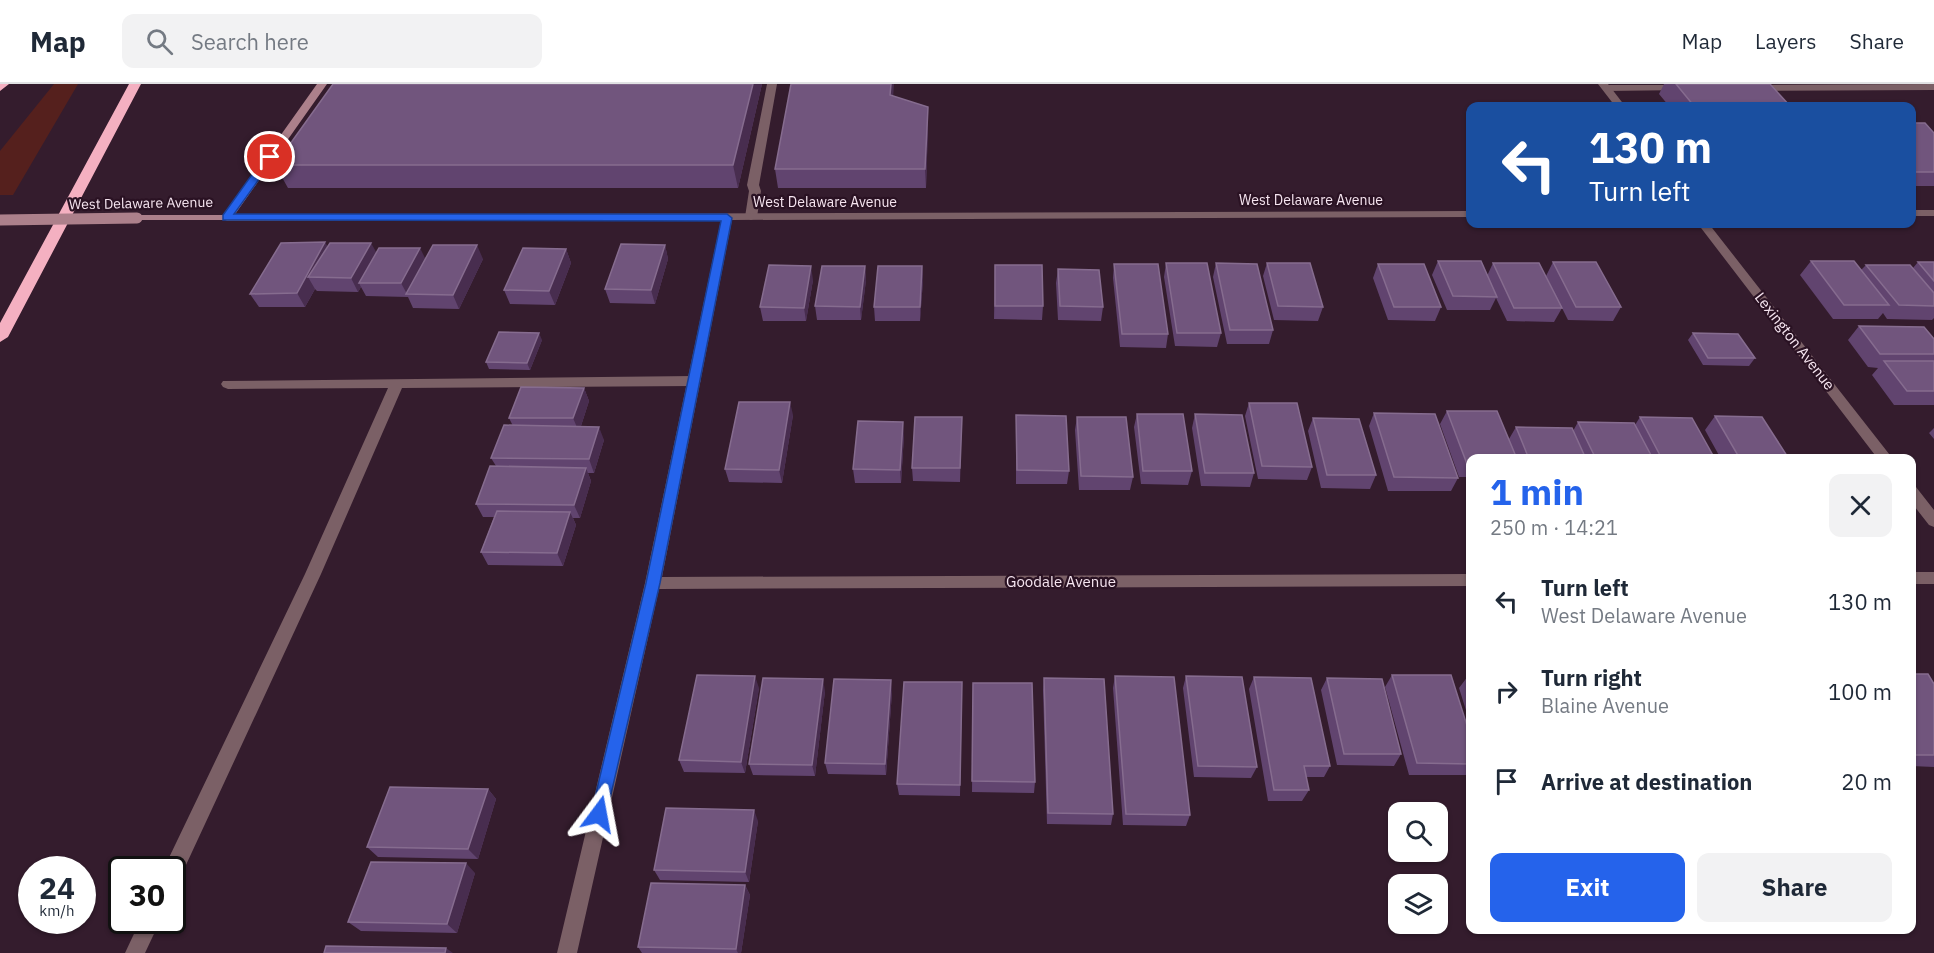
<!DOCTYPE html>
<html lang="en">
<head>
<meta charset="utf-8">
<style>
  :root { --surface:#fff; --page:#f2f2f3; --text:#1f2937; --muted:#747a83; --line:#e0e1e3; --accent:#2563eb }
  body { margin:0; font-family:"IBM Plex Sans",sans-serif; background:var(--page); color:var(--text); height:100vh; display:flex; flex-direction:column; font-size:22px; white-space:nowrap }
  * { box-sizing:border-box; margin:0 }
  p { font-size:20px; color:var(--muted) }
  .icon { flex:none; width:33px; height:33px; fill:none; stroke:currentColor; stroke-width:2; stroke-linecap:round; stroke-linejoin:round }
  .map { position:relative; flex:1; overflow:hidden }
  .panel { position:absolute; left:1466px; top:370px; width:450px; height:480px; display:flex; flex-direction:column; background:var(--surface); border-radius:12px; box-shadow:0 2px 4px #0004 }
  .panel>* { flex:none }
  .banner { position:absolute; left:1466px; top:18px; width:450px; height:126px; border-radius:12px; box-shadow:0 2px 4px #0004; background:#1a4fa0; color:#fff; overflow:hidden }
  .buttons { position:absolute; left:1388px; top:718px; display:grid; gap:12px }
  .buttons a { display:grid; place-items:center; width:60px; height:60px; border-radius:12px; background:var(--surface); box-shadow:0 2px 4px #0004; font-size:30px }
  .speed { position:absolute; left:18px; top:772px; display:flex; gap:12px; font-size:30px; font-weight:700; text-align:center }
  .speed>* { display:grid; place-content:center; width:78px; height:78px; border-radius:50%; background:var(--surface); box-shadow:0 2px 4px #0004; line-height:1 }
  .speed small { font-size:15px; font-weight:400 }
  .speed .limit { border:3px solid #111; border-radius:9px; background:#fff; color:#111 }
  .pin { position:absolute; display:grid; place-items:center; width:51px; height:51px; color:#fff; margin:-26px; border:3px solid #fff; border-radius:50%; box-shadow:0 2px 6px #0007 }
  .me { position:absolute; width:66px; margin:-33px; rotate:13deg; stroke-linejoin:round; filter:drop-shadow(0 0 4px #0008) }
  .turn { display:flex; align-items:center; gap:21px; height:126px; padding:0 24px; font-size:27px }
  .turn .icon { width:78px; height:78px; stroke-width:2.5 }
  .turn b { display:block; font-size:42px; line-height:51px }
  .round { display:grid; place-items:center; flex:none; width:63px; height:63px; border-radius:12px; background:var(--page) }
  .summary { display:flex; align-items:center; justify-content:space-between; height:102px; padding:0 24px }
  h1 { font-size:36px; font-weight:700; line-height:45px; color:var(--accent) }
  .primary-button { display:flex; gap:12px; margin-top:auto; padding:12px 24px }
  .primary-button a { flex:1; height:69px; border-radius:12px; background:var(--accent); color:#fff; font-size:24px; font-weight:700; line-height:69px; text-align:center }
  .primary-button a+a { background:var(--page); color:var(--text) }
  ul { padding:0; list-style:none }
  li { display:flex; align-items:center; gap:18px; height:90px; padding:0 24px }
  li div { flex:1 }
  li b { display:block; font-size:22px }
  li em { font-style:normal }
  header { display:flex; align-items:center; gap:36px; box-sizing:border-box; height:84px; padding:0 30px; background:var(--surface); border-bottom:2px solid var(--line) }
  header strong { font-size:28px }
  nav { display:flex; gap:33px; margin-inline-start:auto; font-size:21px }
  .search { width:420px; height:54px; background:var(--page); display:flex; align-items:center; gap:15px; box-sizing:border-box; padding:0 21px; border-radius:12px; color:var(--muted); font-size:22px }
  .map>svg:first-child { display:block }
</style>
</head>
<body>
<header>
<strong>Map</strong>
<div class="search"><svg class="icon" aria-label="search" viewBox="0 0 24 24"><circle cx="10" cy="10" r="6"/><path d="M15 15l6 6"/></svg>Search here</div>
<nav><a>Map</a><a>Layers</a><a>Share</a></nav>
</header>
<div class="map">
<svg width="1934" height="869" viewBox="0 0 1934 869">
  <rect width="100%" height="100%" fill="#341c2d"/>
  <path fill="#55201d" d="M54,0H78L13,111H0V67Z"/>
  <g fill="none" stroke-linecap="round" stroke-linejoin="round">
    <path fill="#7b6066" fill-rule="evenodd" d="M767,0H777L759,101L761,107L757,133L751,136L745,133L749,107L747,101Z
      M1934,0V6L1754,7L1749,4L1754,1Z
      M1682,1L1687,4L1686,6L1607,7L1602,4L1607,1Z
      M694,292L701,297L694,302L402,304L321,490L179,796L172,798V786H164L165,782L305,490L388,304L228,305L223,303L221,300L223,297Z
      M140,837H160L145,869H125Z"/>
    <path fill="#7b6066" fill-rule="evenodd" d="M1598,0H1608L1625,22H1615Z
      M1911,126H1934V132H1911Z
      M1470,127V133L732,136L662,493L1470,490V502L659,505L577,869H557L645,499L721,136L227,137L221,134L227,131Z
      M1698,140H1709L1893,375H1878Z
      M1911,401L1916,403L1934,426V443L1929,441L1911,418Z
      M1911,488H1934V500H1911Z"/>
    <path fill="#ac808b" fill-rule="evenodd" d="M317,0H327L231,136H133V132L137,131H224Z"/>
    <path fill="#f4b0c1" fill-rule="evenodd" d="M0,0H9L0,7Z
      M129,0H141L8,253L0,258V239Z"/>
    <path stroke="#ac808b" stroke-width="11" d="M0,136L137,134"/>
  </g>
  <path fill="#61446f" d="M333,0H762L738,104H288L275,81Z
    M1664,0H1770L1790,22H1669L1659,10Z
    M893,12L928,23V42L926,104H778L775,85Z
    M1911,39L1934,49V102H1911Z
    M665,161L668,175L655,220L610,219L605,205Z
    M328,163L425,175H483L459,225L413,224L408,213L366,212L361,203L358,208L317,207L315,205L305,223H259L250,210Z
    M566,165L571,179L555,221L510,220L504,206Z
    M1438,177L1487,192L1493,179L1562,224L1554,238L1507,237L1496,214L1490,226H1447L1432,191Z
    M1811,177L1861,186L1866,181L1913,184L1918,178H1934V234L1932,236L1887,235L1883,229L1878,235H1833L1800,191Z
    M1553,178L1621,223L1613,237L1568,236L1546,192Z
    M1166,179L1221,249L1217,263L1175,262L1164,193Z
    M1216,179L1273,246L1269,260H1227L1213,193Z
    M1267,179L1323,223L1318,237L1274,236L1263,192Z
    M1114,180L1168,250L1166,264L1120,263L1113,194Z
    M1378,180L1441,223L1435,237L1388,236L1373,194Z
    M995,181L1043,222L1042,236L994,235Z
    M865,182L866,196L861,236H817L815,222Z
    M922,182L923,196L920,237H875L874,223Z
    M1058,185L1103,223L1101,237L1058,236L1056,199Z
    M813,196L806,237H763L760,223Z
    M1859,242L1934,255V321H1894L1872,291L1878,284L1868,283L1848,256Z
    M1693,249L1755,274L1749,282L1703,281L1688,256Z
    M542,256L530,286L489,285L486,278Z
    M584,304L589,317L581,342L604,356L594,389H588L591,397L580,434H573L576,441L563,482L488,481L481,468L494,433H483L476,420L496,382L491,374L513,342L509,334Z
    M1249,319L1312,383L1307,396L1258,395L1245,332Z
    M1447,327L1509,355L1516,343L1573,347L1578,338L1635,341L1640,333L1715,375H1470V393H1459L1440,340Z
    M1374,329L1458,394L1451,407H1388L1369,342Z
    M1137,330L1192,387L1188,401L1141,400L1134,343Z
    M1195,330L1254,389L1250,403L1201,402L1192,344Z
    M793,331L782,399L729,398L725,385Z
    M1016,331L1069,387L1067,400H1016Z
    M1715,332L1789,375H1721L1705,346Z
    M962,333L960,398L913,397L912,384Z
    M1077,333L1133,393L1130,406H1079L1075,346Z
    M1313,334L1376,391L1370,405L1321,404L1308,347Z
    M1934,344V355L1929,349Z
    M904,351L901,399H855L853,385Z
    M1911,590L1933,598H1934V683L1911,682Z
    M1392,591L1470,651V691H1409L1385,603Z
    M1115,592L1190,731L1186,742L1123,741L1113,604Z
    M1186,592L1257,683L1251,694L1194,693L1183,604Z
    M1468,592H1470V639L1459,604Z
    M1254,593L1330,682L1324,693H1306L1309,706L1302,717H1268L1249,605Z
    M1044,594L1113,730L1111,741L1047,740L1043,606Z
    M1327,594L1401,670L1394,682L1337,681L1321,606Z
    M973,599L1035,698L1034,709L972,708Z
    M759,604L745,689L684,688L679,676Z
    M825,607L815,692L753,691L749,680Z
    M892,608L886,691L828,690L825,679Z
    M962,610L960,712L899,711L897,700Z
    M488,705L496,715L478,775L378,773L367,763Z
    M758,737L749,798L660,796L654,786Z
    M475,789L457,849L361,847L348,838Z
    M745,801L750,811L741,869H642L638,863Z"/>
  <path fill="#482d4f" d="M753,0H762L738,104L733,81Z
    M891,0H894L892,30L890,11Z
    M928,23V42L926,104L925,85Z
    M325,158L333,172L308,193L315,205L305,223L297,209Z
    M371,159L379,173L359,199L361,203L358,208L351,194Z
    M477,161L483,175L459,225L453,211Z
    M665,161L668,175L655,220L651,206Z
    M420,164L427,178L407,210L401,199Z
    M566,165L571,179L555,221L549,207Z
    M811,182L813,196L806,237L804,224Z
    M865,182L866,196L861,236L860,223Z
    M922,182L923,196L920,237V223Z
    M539,249L542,256L530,286L527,279Z
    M584,304L589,317L579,348L573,334Z
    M790,318L793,331L782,399L779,386Z
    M903,338L904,351L901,399L900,386Z
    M599,343L604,356L594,389L589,375Z
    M586,384L591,397L580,434L574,421Z
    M570,428L576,441L563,482L557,469Z
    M755,592L759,604L745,689L741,678Z
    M823,595L825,607L815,692L812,681Z
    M891,596L892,608L886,691L885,680Z
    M488,705L496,715L478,775L468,765Z
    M754,726L758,737L749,798L745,788Z
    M466,779L475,789L457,849L447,840Z
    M745,801L750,811L741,869H738L736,865Z
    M446,864L453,869H445Z"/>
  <path fill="#71557d" stroke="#866c8f" stroke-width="1.5" d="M333,0H753L733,81H275Z
    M791,0H891L890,11L928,23L925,85H775Z
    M1676,0H1770L1790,22H1694Z
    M1911,39H1925L1934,49V88H1911Z
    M325,158L297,209L250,210L281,159Z
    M330,159H371L351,194L308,193Z
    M621,160L665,161L651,206L605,205Z
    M433,161H477L453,211L406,210Z
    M379,164H420L401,199H359Z
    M523,164L566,165L549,207L504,206Z
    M1438,177H1481L1497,213L1453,212Z
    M1811,177H1854L1889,221H1844Z
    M1553,178H1596L1621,223H1576Z
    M1918,178H1934V197Z
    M1166,179H1207L1221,249H1177Z
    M1216,179L1257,180L1273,246H1230Z
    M1267,179H1310L1323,223L1278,222Z
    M1493,179H1539L1562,224H1514Z
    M1114,180H1158L1168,250H1122Z
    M1378,180H1424L1441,223H1394Z
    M769,181L811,182L804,224L760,223Z
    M995,181H1042L1043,222H995Z
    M1866,181H1910L1934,209V222L1899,221Z
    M822,182H865L860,223L815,222Z
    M878,182H922L920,223H874Z
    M1058,185L1099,186L1103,223L1060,222Z
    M1859,242L1924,243L1934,255V270H1880Z
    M499,248L539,249L527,279L486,278Z
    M1693,249L1738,250L1755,274H1708Z
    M1884,277H1934V307H1907Z
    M521,303L584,304L573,334H509Z
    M739,318H790L779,386L725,385Z
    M1249,319H1297L1312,383L1262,382Z
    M1447,327H1497L1517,375H1470V380H1467Z
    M1374,329L1435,330L1458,394L1394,393Z
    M1137,330H1183L1192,387H1143Z
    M1195,330L1242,331L1254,389H1205Z
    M1016,331L1066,332L1069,387L1017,386Z
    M1715,332L1762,333L1789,375H1740Z
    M915,333H962L960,384H912Z
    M1077,333H1126L1133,393L1081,392Z
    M1640,333L1692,334L1715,375H1662Z
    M1313,334L1359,335L1376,391H1327Z
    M858,337L903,338L900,386L853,385Z
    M1578,338L1634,339L1653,375H1596Z
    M504,341L599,343L589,375L491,374Z
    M1516,343L1572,344L1586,375H1529Z
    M490,382L586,384L574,421L476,420Z
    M497,427L570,428L557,469L481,468Z
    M1911,590H1928L1934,600V671H1911Z
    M697,591L755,592L741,678L679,676Z
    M1392,591H1451L1470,651V680L1417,679Z
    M1115,592L1174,593L1190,731L1126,730Z
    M1186,592L1242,593L1257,683L1198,682Z
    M1254,593L1311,594L1330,682H1304L1309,706H1274Z
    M763,594L823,595L812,681L749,680Z
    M1044,594L1104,595L1113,730L1048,729Z
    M1327,594L1382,595L1401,670H1344Z
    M834,595L891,596L885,680L825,679Z
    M904,598H962L960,701L897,700Z
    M973,599H1032L1035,698L972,697Z
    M390,703L488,705L468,765L367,763Z
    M666,724L754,726L745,788L654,786Z
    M371,778L466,779L447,840L348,838Z
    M651,799L745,801L736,865L638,863Z
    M326,862L446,864L445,869H324Z"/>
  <path fill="#2563eb" stroke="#184099" stroke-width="1.5" d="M270,70L275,73L234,130H727L732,134L660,499L605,736L599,738L593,736L591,730L646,499L721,137L223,136V131L266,71Z"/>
  <g text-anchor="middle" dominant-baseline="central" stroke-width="4.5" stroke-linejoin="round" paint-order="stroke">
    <g font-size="14" fill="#f6e5f0" stroke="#2a1223">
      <text x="1311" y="116">West Delaware Avenue</text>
      <text x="825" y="118">West Delaware Avenue</text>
      <text transform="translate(141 119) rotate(-1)">West Delaware Avenue</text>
    </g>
    <g font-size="15" fill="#f6e5f0" stroke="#2a1223">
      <text transform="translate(1795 257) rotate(52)">Lexington Avenue</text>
      <text x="1061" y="497">Goodale Avenue</text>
    </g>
  </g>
</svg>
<div class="buttons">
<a><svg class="icon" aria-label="search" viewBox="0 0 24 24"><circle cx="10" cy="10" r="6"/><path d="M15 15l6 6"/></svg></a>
<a><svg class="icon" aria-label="layers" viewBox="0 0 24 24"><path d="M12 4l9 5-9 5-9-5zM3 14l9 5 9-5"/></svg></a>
</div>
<div class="speed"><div>24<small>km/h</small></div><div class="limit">30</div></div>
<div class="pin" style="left:270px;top:73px;background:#d93025"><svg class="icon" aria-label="arrive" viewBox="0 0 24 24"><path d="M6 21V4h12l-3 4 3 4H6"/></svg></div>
<svg class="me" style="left:599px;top:730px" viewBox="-20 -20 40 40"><path d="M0-17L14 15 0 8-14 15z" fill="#2563eb" stroke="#fff" stroke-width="4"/></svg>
<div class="banner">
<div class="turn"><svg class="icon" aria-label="left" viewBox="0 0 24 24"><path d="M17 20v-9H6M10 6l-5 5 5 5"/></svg><div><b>130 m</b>Turn left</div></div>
</div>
<section class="panel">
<div class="summary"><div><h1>1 min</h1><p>250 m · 14:21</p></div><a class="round"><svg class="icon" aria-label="close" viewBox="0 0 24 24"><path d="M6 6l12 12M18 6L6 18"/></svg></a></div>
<ul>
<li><svg class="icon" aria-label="left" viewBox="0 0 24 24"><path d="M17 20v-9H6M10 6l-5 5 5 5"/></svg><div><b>Turn left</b><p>West Delaware Avenue</p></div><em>130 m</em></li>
<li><svg class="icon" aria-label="right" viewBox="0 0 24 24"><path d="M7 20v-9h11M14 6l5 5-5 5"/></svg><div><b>Turn right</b><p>Blaine Avenue</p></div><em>100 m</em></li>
<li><svg class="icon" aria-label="arrive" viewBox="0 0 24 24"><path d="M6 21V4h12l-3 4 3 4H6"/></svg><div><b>Arrive at destination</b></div><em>20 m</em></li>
</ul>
<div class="primary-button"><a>Exit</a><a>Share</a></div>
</section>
</div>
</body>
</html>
